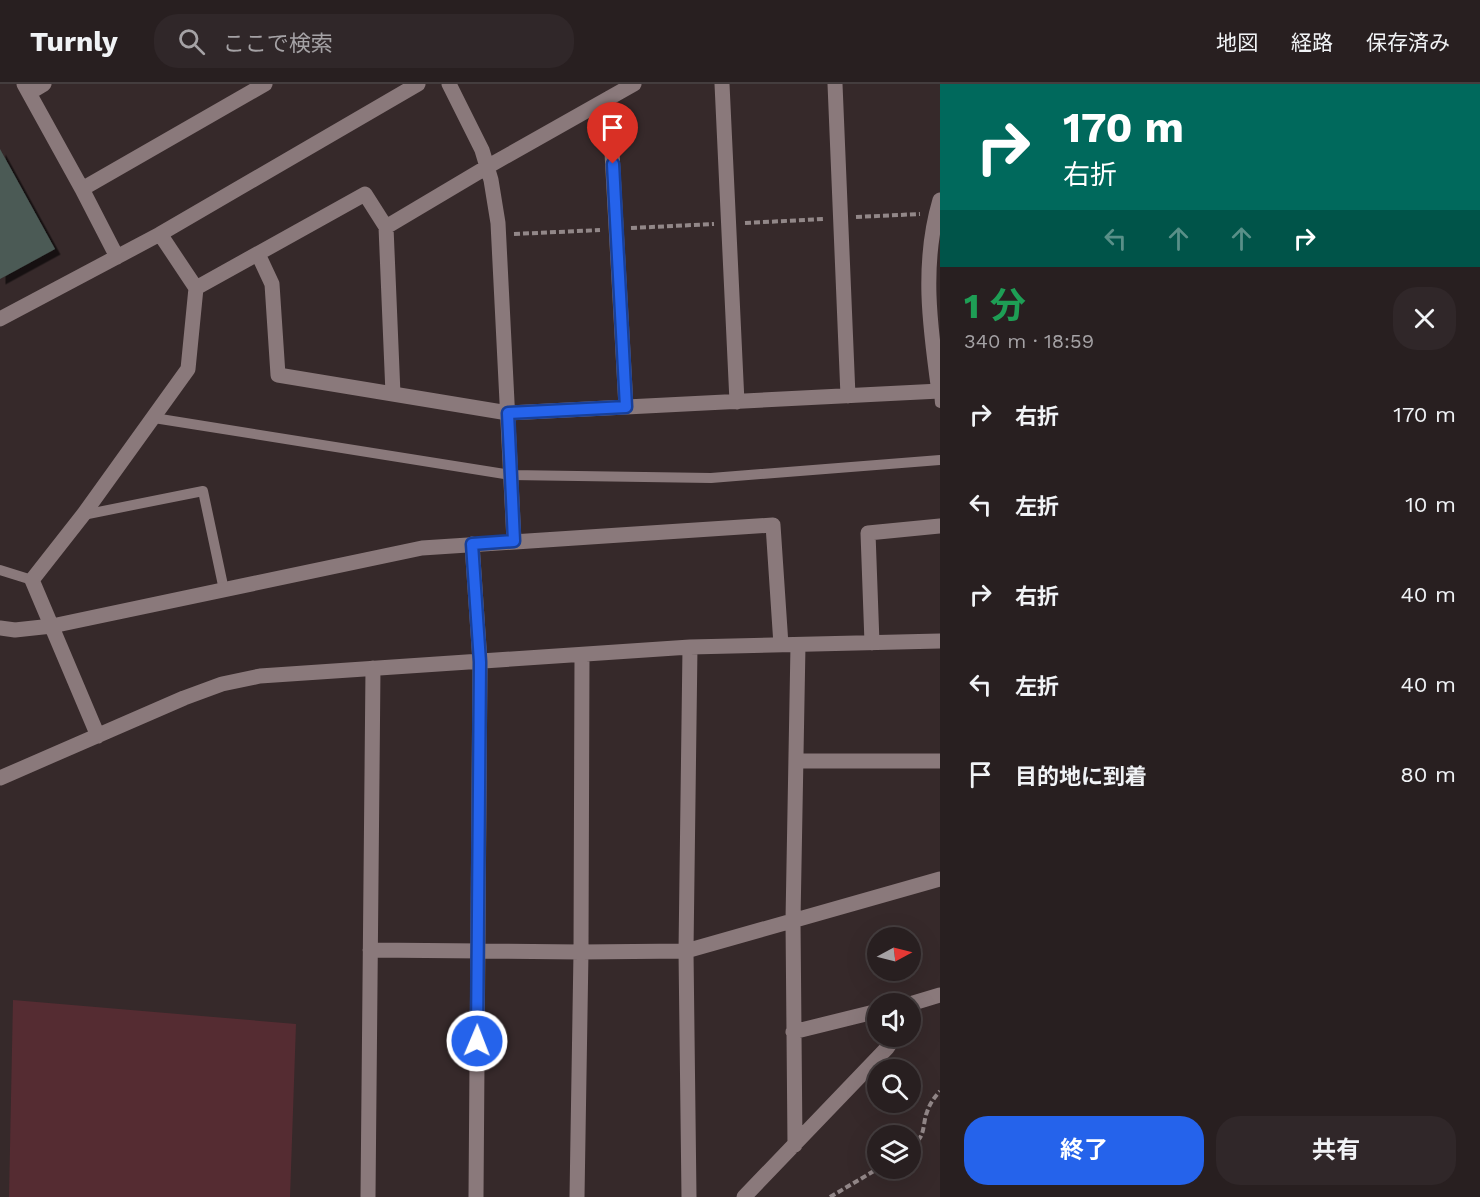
<!DOCTYPE html>
<html lang="ja">
<head>
<meta charset="utf-8">
<style>
  :root { --surface:#281f20; --page:#302729; --text:#f1f3f6; --muted:#a5a2a5; --line:#443d3e; --accent:#2563eb }
  body { margin:0; font-family:"Work Sans","Noto Sans JP",sans-serif; background:var(--page); color:var(--text); height:100vh; display:flex; flex-direction:column; font-size:22px; white-space:nowrap }
  * { box-sizing:border-box; margin:0 }
  p { font-size:20px; color:var(--muted) }
  .icon { flex:none; width:33px; height:33px; fill:none; stroke:currentColor; stroke-width:2; stroke-linecap:round; stroke-linejoin:round }
  .map { position:relative; flex:1; overflow:hidden }
  .panel { display:flex; flex-direction:column; background:var(--surface); width:540px }
  .panel>* { flex:none }
  .top-card { background:#00695c; color:#fff; overflow:hidden }
  .needle { width:39px; rotate:83deg }
  .fabs { position:absolute; left:867px; top:843px; display:grid; gap:12px }
  .fabs a { display:grid; place-items:center; width:54px; height:54px; border-radius:50%; background:var(--surface); box-shadow:0 6px 24px #0002,0 0 0 2px var(--line); font-size:30px }
  .pin { position:absolute; display:grid; place-items:center; width:51px; height:51px; color:#fff; margin:-62px -26px; border-radius:50% 50% 50% 0; rotate:-45deg; box-shadow:0 0 6px #0007 }
  .pin .icon { rotate:45deg }
  .me { position:absolute; width:66px; margin:-33px; rotate:1deg; stroke-linejoin:round; filter:drop-shadow(0 0 4px #0008) }
  .turn { display:flex; align-items:center; gap:21px; height:126px; padding:0 24px; font-size:27px }
  .turn .icon { width:78px; height:78px; stroke-width:2.5 }
  .turn b { display:block; font-size:42px; line-height:51px }
  .lanes { display:flex; align-items:center; height:57px; padding:0 24px; background:#0003; justify-content:center; gap:30px; direction:ltr }
  .lanes .off { opacity:.35 }
  .round { display:grid; place-items:center; flex:none; width:63px; height:63px; border-radius:24px; background:var(--page) }
  .overview { display:flex; align-items:center; justify-content:space-between; height:102px; padding:0 24px }
  h1 { font-size:36px; font-weight:700; line-height:45px; color:#1e9e55 }
  .cta { display:flex; gap:12px; margin-top:auto; padding:12px 24px }
  .cta a { flex:1; height:69px; border-radius:24px; background:var(--accent); color:#fff; font-size:24px; font-weight:700; line-height:69px; text-align:center }
  .cta a+a { background:var(--page); color:var(--text) }
  ul { padding:0; list-style:none }
  li { display:flex; align-items:center; gap:18px; height:90px; padding:0 24px }
  li div { flex:1 }
  li b { display:block; font-size:22px }
  li em { font-style:normal }
  header { display:flex; align-items:center; gap:36px; box-sizing:border-box; height:84px; padding:0 30px; background:var(--surface); border-bottom:2px solid var(--line) }
  header strong { font-size:28px }
  nav { display:flex; gap:33px; margin-inline-start:auto; font-size:21px }
  .search { width:420px; height:54px; background:var(--page); display:flex; align-items:center; gap:15px; box-sizing:border-box; padding:0 21px; border-radius:24px; color:var(--muted); font-size:22px }
  main { display:flex; flex:1; min-height:0 }
  .map>svg:first-child { display:block }
</style>
</head>
<body>
<header>
<strong>Turnly</strong>
<div class="search"><svg class="icon" aria-label="search" viewBox="0 0 24 24"><circle cx="10" cy="10" r="6"/><path d="M15 15l6 6"/></svg>ここで検索</div>
<nav><a>地図</a><a>経路</a><a>保存済み</a></nav>
</header>
<main>
<div class="map">
<svg width="940" height="1113" viewBox="0 0 940 1113">
  <defs>
    <filter id="shadow"><feDropShadow dx="5.5" dy="5.5" stdDeviation="0" flood-color="#0009"/></filter>
  </defs>
  <rect width="100%" height="100%" fill="#36292a"/>
  <path fill="#552c32" d="M13,916L296,940L290,1113H9Z"/>
  <path fill="#4b5a55" filter="url(#shadow)" d="M0,65L55,165L0,195Z"/>
  <g fill="none" stroke-linecap="round" stroke-linejoin="round">
    <path stroke="#928788" stroke-width="4" stroke-dasharray="6 3" stroke-linecap="butt" d="M856,133L920,130
      M745,139L824,135
      M631,144L714,140
      M514,150L600,146
      M910,1061C926,1056 922,1041 927,1028C930,1019 934,1014 940,1007
      M830,1113L879,1084"/>
    <path stroke="#8a797b" stroke-width="10" d="M939,308L940,319
      M154,334L511,391L711,394L940,376
      M83,431L203,407L224,506
      M0,486L32,496"/>
    <path stroke="#8a797b" stroke-width="15" d="M24,0L82,105
      M449,0L482,66L491,96L498,139L514,457
      M722,0L737,318
      M835,0L848,312
      M29,9L44,0
      M609,14L626,323
      M386,143L393,310
      M258,170L272,200L278,291L508,329L940,307
      M117,173L82,105L265,0
      M196,204L365,110L386,143L487,83L634,0
      M0,235L160,150
      M939,308C930,243 921,180 940,116
      M472,460L480,578L476,1113
      M0,544L15,546L52,542L422,464L773,441L781,561
      M872,559L868,449L940,442
      M98,652L32,496L83,431L188,285L196,204L160,150L418,0
      M796,677H940
      M0,694L184,614L222,600L260,592L690,563L940,557
      M370,866L581,868L686,867L940,795
      M910,920L940,911
      M793,948L878,927
      M795,1061L793,836L798,561
      M368,1113L373,584
      M577,1113L581,868L582,572
      M689,1113L686,867L690,563
      M744,1113L887,964L895,952"/>
  </g>
  <g fill="none" stroke-linecap="round" stroke-linejoin="round">
    <g stroke="#184099" stroke-width="15">
      <path id="route" d="M477,957L480,578L472,460L514,457L508,329L626,323L613,80"/>
    </g>
    <use href="#route" stroke="#2563eb" stroke-width="10"/>
  </g>
</svg>
<div class="fabs">
<a><svg class="needle" viewBox="-14 -14 28 28"><path d="M0-13l5 13h-10z" fill="#e53935"/><path d="M0 13l5-13h-10z" fill="#a5a2a5"/></svg></a>
<a><svg class="icon" aria-label="sound" viewBox="0 0 24 24"><path d="M4 9h4l5-4v14l-5-4H4zM17 9q2 3 0 6"/></svg></a>
<a><svg class="icon" aria-label="search" viewBox="0 0 24 24"><circle cx="10" cy="10" r="6"/><path d="M15 15l6 6"/></svg></a>
<a><svg class="icon" aria-label="layers" viewBox="0 0 24 24"><path d="M12 4l9 5-9 5-9-5zM3 14l9 5 9-5"/></svg></a>
</div>
<div class="pin" style="left:613px;top:80px;background:#d93025"><svg class="icon" aria-label="arrive" viewBox="0 0 24 24"><path d="M6 21V4h12l-3 4 3 4H6"/></svg></div>
<svg class="me" style="left:477px;top:957px" viewBox="-20 -20 40 40"><circle r="17" fill="#2563eb" stroke="#fff" stroke-width="3"/><path d="M0-11L8 9 0 5-8 9z" fill="#fff"/></svg>
</div>
<section class="panel">
<div class="top-card">
<div class="turn"><svg class="icon" aria-label="right" viewBox="0 0 24 24"><path d="M7 20v-9h11M14 6l5 5-5 5"/></svg><div><b>170 m</b>右折</div></div>
<div class="lanes"><svg class="icon off" aria-label="left" viewBox="0 0 24 24"><path d="M17 20v-9H6M10 6l-5 5 5 5"/></svg><svg class="icon off" aria-label="ahead" viewBox="0 0 24 24"><path d="M12 20V5M6 11l6-6 6 6"/></svg><svg class="icon off" aria-label="ahead" viewBox="0 0 24 24"><path d="M12 20V5M6 11l6-6 6 6"/></svg><svg class="icon" aria-label="right" viewBox="0 0 24 24"><path d="M7 20v-9h11M14 6l5 5-5 5"/></svg></div>
</div>
<div class="overview"><div><h1>1 分</h1><p>340 m · 18:59</p></div><a class="round"><svg class="icon" aria-label="close" viewBox="0 0 24 24"><path d="M6 6l12 12M18 6L6 18"/></svg></a></div>
<ul>
<li><svg class="icon" aria-label="right" viewBox="0 0 24 24"><path d="M7 20v-9h11M14 6l5 5-5 5"/></svg><div><b>右折</b></div><em>170 m</em></li>
<li><svg class="icon" aria-label="left" viewBox="0 0 24 24"><path d="M17 20v-9H6M10 6l-5 5 5 5"/></svg><div><b>左折</b></div><em>10 m</em></li>
<li><svg class="icon" aria-label="right" viewBox="0 0 24 24"><path d="M7 20v-9h11M14 6l5 5-5 5"/></svg><div><b>右折</b></div><em>40 m</em></li>
<li><svg class="icon" aria-label="left" viewBox="0 0 24 24"><path d="M17 20v-9H6M10 6l-5 5 5 5"/></svg><div><b>左折</b></div><em>40 m</em></li>
<li><svg class="icon" aria-label="arrive" viewBox="0 0 24 24"><path d="M6 21V4h12l-3 4 3 4H6"/></svg><div><b>目的地に到着</b></div><em>80 m</em></li>
</ul>
<div class="cta"><a>終了</a><a>共有</a></div>
</section>
</main>
</body>
</html>
